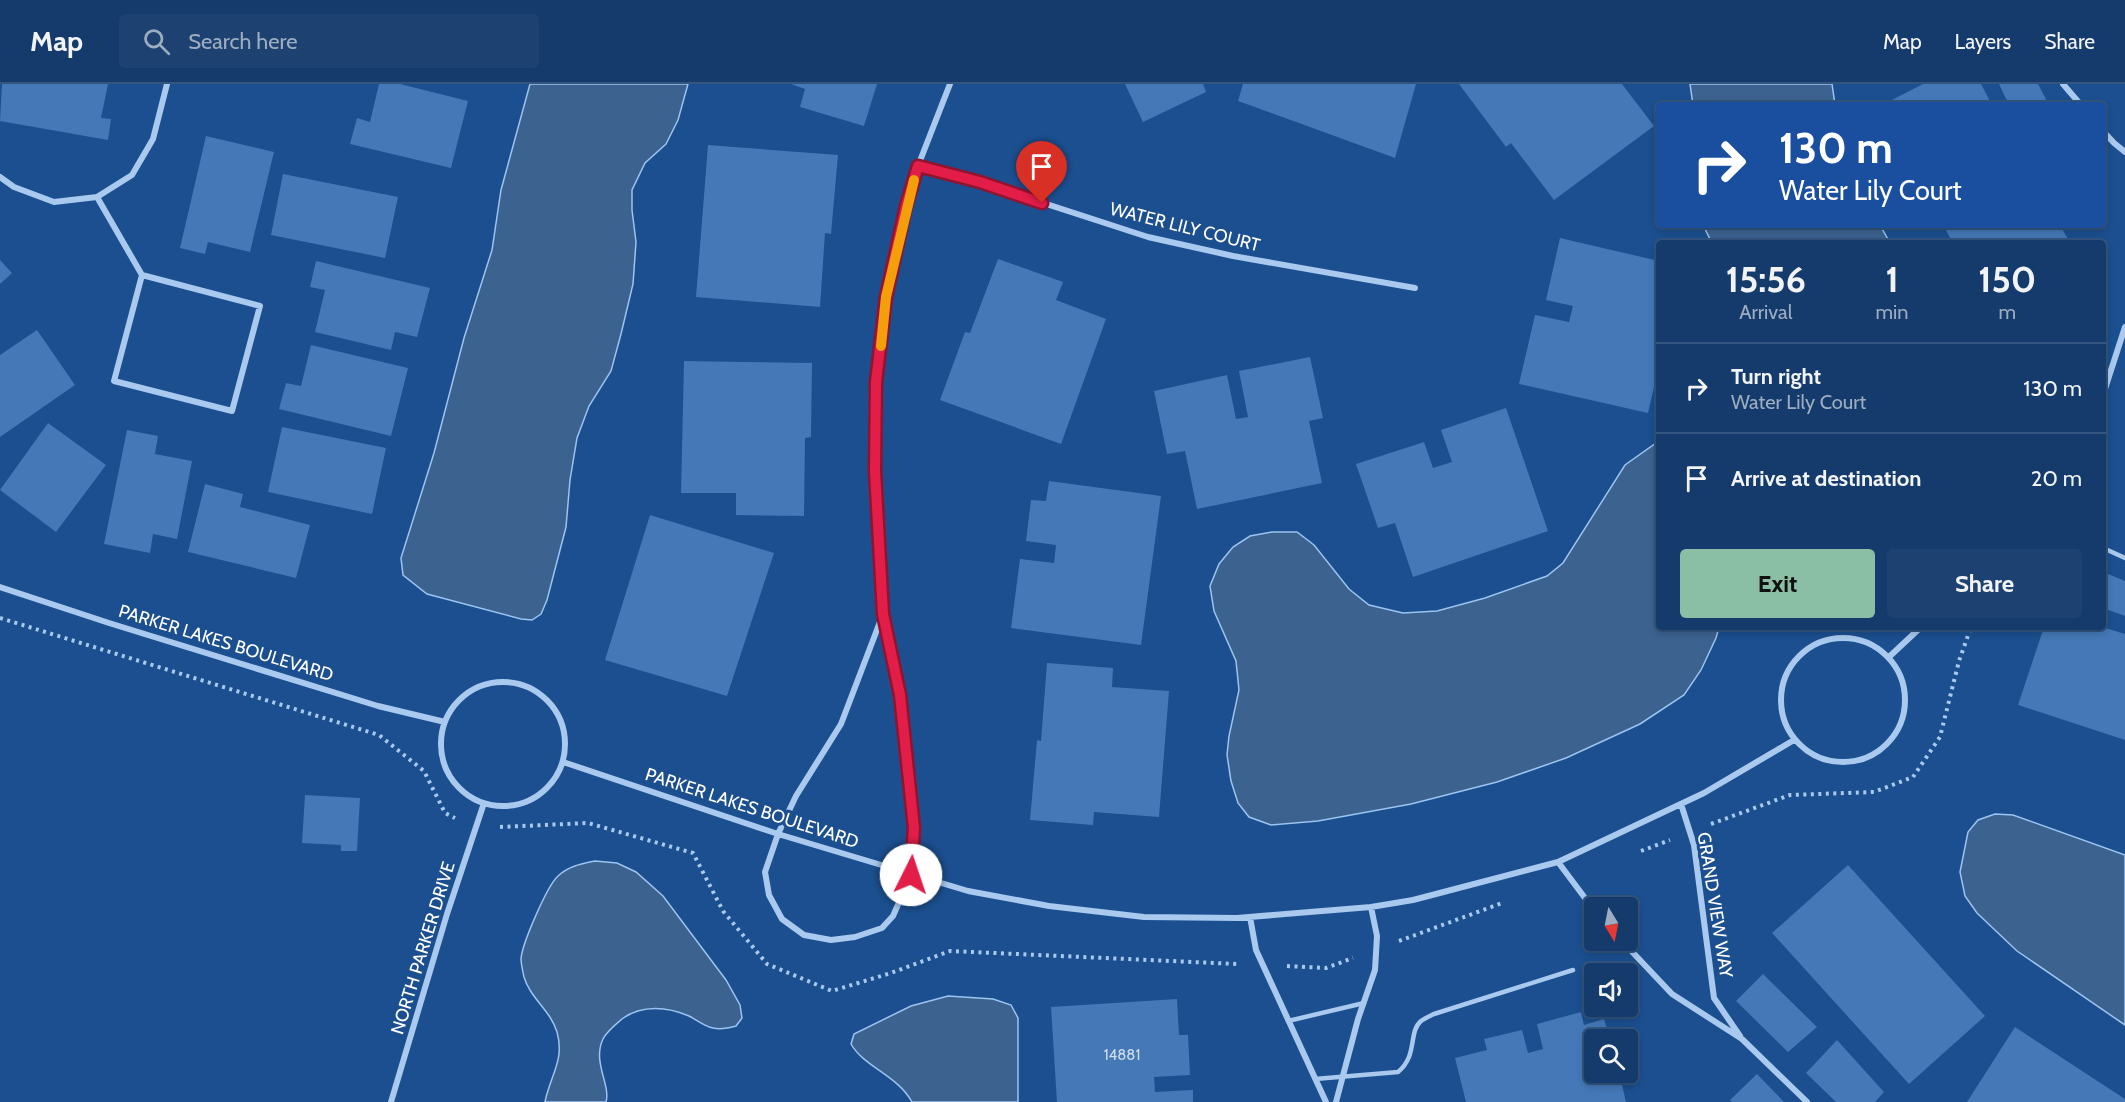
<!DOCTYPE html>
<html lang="en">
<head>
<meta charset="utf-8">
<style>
  :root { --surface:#143b6b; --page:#1d4271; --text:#f1f3f6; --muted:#9dadc1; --line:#33557e; --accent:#8abfa5 }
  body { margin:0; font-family:Cabin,sans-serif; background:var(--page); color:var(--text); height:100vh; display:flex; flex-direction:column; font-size:22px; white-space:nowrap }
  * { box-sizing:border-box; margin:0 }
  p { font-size:20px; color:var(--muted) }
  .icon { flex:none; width:33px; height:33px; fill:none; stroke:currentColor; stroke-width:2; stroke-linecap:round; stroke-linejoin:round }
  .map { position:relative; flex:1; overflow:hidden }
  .panel { position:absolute; left:1656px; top:156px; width:450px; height:390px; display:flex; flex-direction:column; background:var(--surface); border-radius:6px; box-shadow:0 3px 9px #0003,0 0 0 2px var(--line) }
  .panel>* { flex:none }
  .hud { position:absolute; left:1656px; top:18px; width:450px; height:126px; border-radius:6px; box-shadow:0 3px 9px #0003,0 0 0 2px var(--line); background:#1a4fa0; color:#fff; overflow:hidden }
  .needle { width:39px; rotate:170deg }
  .tools { position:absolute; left:1584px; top:813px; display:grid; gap:12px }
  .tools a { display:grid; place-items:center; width:54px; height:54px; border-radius:6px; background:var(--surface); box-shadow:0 3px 9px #0003,0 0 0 2px var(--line); font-size:30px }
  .pin { position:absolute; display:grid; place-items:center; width:51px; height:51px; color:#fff; margin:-62px -26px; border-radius:50% 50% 50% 0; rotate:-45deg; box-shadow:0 0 6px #0007 }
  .pin .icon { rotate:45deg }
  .me { position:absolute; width:66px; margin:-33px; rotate:4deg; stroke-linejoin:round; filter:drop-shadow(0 0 4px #0008) }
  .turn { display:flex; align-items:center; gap:21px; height:126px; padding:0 24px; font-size:27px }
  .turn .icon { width:78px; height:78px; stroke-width:2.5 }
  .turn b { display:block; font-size:42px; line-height:51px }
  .eta { display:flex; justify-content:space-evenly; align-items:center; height:102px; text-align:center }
  .eta b { font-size:36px; font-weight:700; line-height:42px }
  .cta { display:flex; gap:12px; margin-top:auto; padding:12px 24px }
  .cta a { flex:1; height:69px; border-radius:6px; background:var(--accent); color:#111; font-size:24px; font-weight:700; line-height:69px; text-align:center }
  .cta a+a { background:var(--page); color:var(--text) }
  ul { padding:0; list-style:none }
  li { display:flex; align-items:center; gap:18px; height:90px; padding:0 24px; border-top:2px solid var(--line) }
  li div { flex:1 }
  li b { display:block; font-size:22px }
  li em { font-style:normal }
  header { display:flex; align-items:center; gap:36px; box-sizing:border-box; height:84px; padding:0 30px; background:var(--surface); border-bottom:2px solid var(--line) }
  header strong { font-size:28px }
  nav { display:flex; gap:33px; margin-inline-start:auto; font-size:21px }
  .search { width:420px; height:54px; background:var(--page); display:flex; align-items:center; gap:15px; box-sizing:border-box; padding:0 21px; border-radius:6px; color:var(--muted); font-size:22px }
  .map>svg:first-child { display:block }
</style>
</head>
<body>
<header>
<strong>Map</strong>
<div class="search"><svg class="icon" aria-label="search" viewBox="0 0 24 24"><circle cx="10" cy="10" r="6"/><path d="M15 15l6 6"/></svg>Search here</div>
<nav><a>Map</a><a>Layers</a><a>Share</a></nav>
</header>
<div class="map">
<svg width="2125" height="1018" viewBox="0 0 2125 1018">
  <rect width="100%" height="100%" fill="#1b4f8f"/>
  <path fill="#3c6290" stroke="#9cc4f0" stroke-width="1.5" d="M530,0H688L678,36L666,60L645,79L632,106V126L636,158L633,200L621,250L611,287L589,322L577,354L570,396L566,443L547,516L541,530L532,536L521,535L427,510L403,491L401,474L434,369L464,254L492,166L501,106Z
    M1690,0H1832L1835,21H1693Z
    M1703,141H1880L1890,159H1712Z
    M1659,357V543H1719L1716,554L1701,586L1684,611L1640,640L1566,674L1497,698L1411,720L1318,737L1271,741L1249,733L1238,719L1231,697L1227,671L1229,652L1239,606L1236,577L1214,527L1210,502L1219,480L1233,463L1250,452L1272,448H1297L1314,461L1349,505L1369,521L1403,529L1437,527L1485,514L1547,492L1563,479L1625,381Z
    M1995,730L2013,731L2125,771V941L2017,867L1977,829L1965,812L1960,788L1968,748L1978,736Z
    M595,777L617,779L636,788L663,812L726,896L740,921L742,934L736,942C729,944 721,946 713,944C705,943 697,936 689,932C668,923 642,920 622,935C616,940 607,947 603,955C592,978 611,1001 606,1018H545C550,992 565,976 557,948C551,927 530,914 524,893C523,888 521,880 521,875C522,860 547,802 558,792C569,782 581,780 595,777Z
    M948,912L993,915L1011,921L1018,934V1018H912C897,991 864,983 851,960L854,950L911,922Z"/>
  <path fill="#4478b7" d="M2,0H108L101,34L111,35L108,56L0,37Z
    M379,0H400L468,17L451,84L350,60L357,34L370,38Z
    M791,0H877L864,42L800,23L805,5Z
    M1125,0H1203L1206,8L1143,38Z
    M1243,0H1416L1395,74L1238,17Z
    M1459,0H1622L1654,42L1554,116L1511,59L1506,63Z
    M1923,0H1981L1992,21H1882Z
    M1999,0H2038L2049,21H2009Z
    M206,52L274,68L250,168L208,158L205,170L180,164Z
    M708,61L838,71L831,150L825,149L820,223L696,213Z
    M283,90L398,113L385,174L271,151Z
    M1943,141H2060L2069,157L2065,159H1953Z
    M1560,154L1659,177V281L1648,329L1519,300L1535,231L1569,238L1573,222L1546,216Z
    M998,175L1063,198L1056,216L1106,235L1061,360L940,316L965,248L970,249Z
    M0,176L12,189L0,200Z
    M316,177L430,204L417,253L395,248L391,266L315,248L325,206L310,203Z
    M37,246L75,301L0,353V271Z
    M311,261L408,284L391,352L279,325L286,299L301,302Z
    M1310,273L1323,334L1309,337L1322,399L1197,425L1185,367L1167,370L1154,307L1227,291L1236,335L1248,333L1239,287Z
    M684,277L812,279L811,353L805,354L804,432L736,431V409H681Z
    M1506,324L1548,447L1413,493L1395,439L1378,444L1356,380L1424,358L1433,384L1452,378L1441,346Z
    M48,339L106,381L56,448L0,406Z
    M282,343L386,364L372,430L268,408Z
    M127,346L158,352L155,370L192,377L177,455L153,450L150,469L104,460Z
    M1049,397L1161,412L1141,561L1011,544L1020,475L1054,479L1056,461L1026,457L1031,416L1046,417Z
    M205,400L243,410L240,423L310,441L296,494L188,468Z
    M650,431L774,469L727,612L605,576Z
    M2103,488L2125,497V532L2103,524Z
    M2044,543H2102L2125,550V656L2018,621Z
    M1047,579L1113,584L1112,603L1169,607L1159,733L1094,728L1093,741L1030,736L1037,656L1041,657Z
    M305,711L360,714L357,767H341V761L302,759Z
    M1848,781L1985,932L1909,1000L1772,849Z
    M1763,890L1817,943L1788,968L1736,917Z
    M1177,915L1179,951H1188L1190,991L1154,993L1155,1008L1193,1006V1018H1057L1051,923Z
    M1581,928L1584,941L1604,935L1610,956H1594V988H1619L1626,1018H1466L1455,974L1487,966L1484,955L1522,946L1528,969L1543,965L1537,940Z
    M2015,943L2125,1015V1018H1967Z
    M1837,956L1884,1008L1875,1018H1836L1806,989Z
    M1757,990L1784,1018H1732L1730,1016Z"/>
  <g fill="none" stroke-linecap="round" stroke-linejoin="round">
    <path stroke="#a9c9ee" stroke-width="4" stroke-dasharray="3 4.5" stroke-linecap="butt" d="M0,534L379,651L424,687L445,729L455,734
      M1711,740L1790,711L1874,708L1913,693L1940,653L1959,577L1971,543
      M500,743L588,739L693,769L723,827L767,880L832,907L891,889L950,867L1237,880
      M1641,767L1670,756
      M1399,857L1502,819
      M1287,882L1326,884L1353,874"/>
    <path stroke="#a9c9ee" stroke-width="4.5" d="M2103,464L2125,474
      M1288,937L1364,919
      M1315,995L1398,988C1418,972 1408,948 1421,937C1425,934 1430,932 1434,930L1573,886"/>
    <path stroke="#a9c9ee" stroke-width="6" d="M2063,0L2081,21
      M2103,47L2114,59L2125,68
      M918,82L979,98L1148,153L1233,172L1415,204
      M0,93L14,103L54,118L97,113L132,91L153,55L167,0
      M97,113L142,191
      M142,191L260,222L232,327L114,297Z
      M2103,311L2125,243
      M0,503L109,539L378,622L445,638
      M883,530L841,640L796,712L778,750L765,788L769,811L782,835L804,851L831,856L855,853L882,844L893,832L911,791L914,744L900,611L883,530L875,387L876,298L886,213L906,122L918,82L950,0
      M1781 616a62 62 0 1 1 124 0a62 62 0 1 1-124 0Z
      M1889,573L1921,543
      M441 660a62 62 0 1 1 124 0a62 62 0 1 1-124 0Z
      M563,678L778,750L968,807L1049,822L1144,833L1237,834L1371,823L1413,816L1558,778L1704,709L1794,656
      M1681,720L1694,761L1714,914L1740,952
      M1558,778L1594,826
      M1250,833L1256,866L1326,1018
      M1621,856L1672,910L1742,955L1807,1018
      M391,1018L447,830L484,719
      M1336,1018L1358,935L1375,886L1377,852L1371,823"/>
  </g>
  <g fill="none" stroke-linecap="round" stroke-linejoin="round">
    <g stroke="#92132f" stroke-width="15">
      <path id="route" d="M911,791L914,744L900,611L883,530L875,387L876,298L886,213L906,122L918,82L980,98L1042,119"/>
    </g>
    <use href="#route" stroke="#e11d48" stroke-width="10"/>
    <path stroke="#f59e0b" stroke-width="10" d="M881,262L886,213L914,96"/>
  </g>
  <g text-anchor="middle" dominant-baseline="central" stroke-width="6" stroke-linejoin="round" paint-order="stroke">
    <g font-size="15" fill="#d0dded">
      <text x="1122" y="971">14881</text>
    </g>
    <g font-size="18" fill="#fff" stroke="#1b4f8f">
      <text transform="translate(1185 143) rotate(14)">WATER LILY COURT</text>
      <text transform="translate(226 559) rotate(17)">PARKER LAKES BOULEVARD</text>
      <text transform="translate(752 724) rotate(18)">PARKER LAKES BOULEVARD</text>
      <text transform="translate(1715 821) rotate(81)">GRAND VIEW WAY</text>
      <text transform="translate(423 864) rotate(-73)">NORTH PARKER DRIVE</text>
    </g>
  </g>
</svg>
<div class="tools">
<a><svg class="needle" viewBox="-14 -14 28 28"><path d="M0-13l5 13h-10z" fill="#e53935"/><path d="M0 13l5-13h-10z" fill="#9dadc1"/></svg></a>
<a><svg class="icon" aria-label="sound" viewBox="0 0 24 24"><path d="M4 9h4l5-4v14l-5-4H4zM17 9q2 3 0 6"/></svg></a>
<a><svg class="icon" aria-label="search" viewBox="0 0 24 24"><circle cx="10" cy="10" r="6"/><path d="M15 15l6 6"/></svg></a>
</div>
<div class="pin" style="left:1042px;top:119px;background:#d93025"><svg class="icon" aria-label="arrive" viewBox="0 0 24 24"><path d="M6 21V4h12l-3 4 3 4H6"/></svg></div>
<svg class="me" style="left:911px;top:791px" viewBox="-20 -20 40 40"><circle r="19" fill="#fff"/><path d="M0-13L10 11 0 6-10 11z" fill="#e11d48"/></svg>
<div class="hud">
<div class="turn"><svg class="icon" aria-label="right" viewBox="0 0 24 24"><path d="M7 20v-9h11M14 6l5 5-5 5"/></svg><div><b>130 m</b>Water Lily Court</div></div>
</div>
<section class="panel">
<div class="eta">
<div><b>15:56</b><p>Arrival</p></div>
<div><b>1</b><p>min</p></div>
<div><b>150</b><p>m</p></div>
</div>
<ul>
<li><svg class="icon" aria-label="right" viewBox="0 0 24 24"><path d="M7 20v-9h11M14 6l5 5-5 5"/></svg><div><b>Turn right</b><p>Water Lily Court</p></div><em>130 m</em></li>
<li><svg class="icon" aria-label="arrive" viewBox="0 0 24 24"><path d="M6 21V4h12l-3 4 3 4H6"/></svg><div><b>Arrive at destination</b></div><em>20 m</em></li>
</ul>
<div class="cta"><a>Exit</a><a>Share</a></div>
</section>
</div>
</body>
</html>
